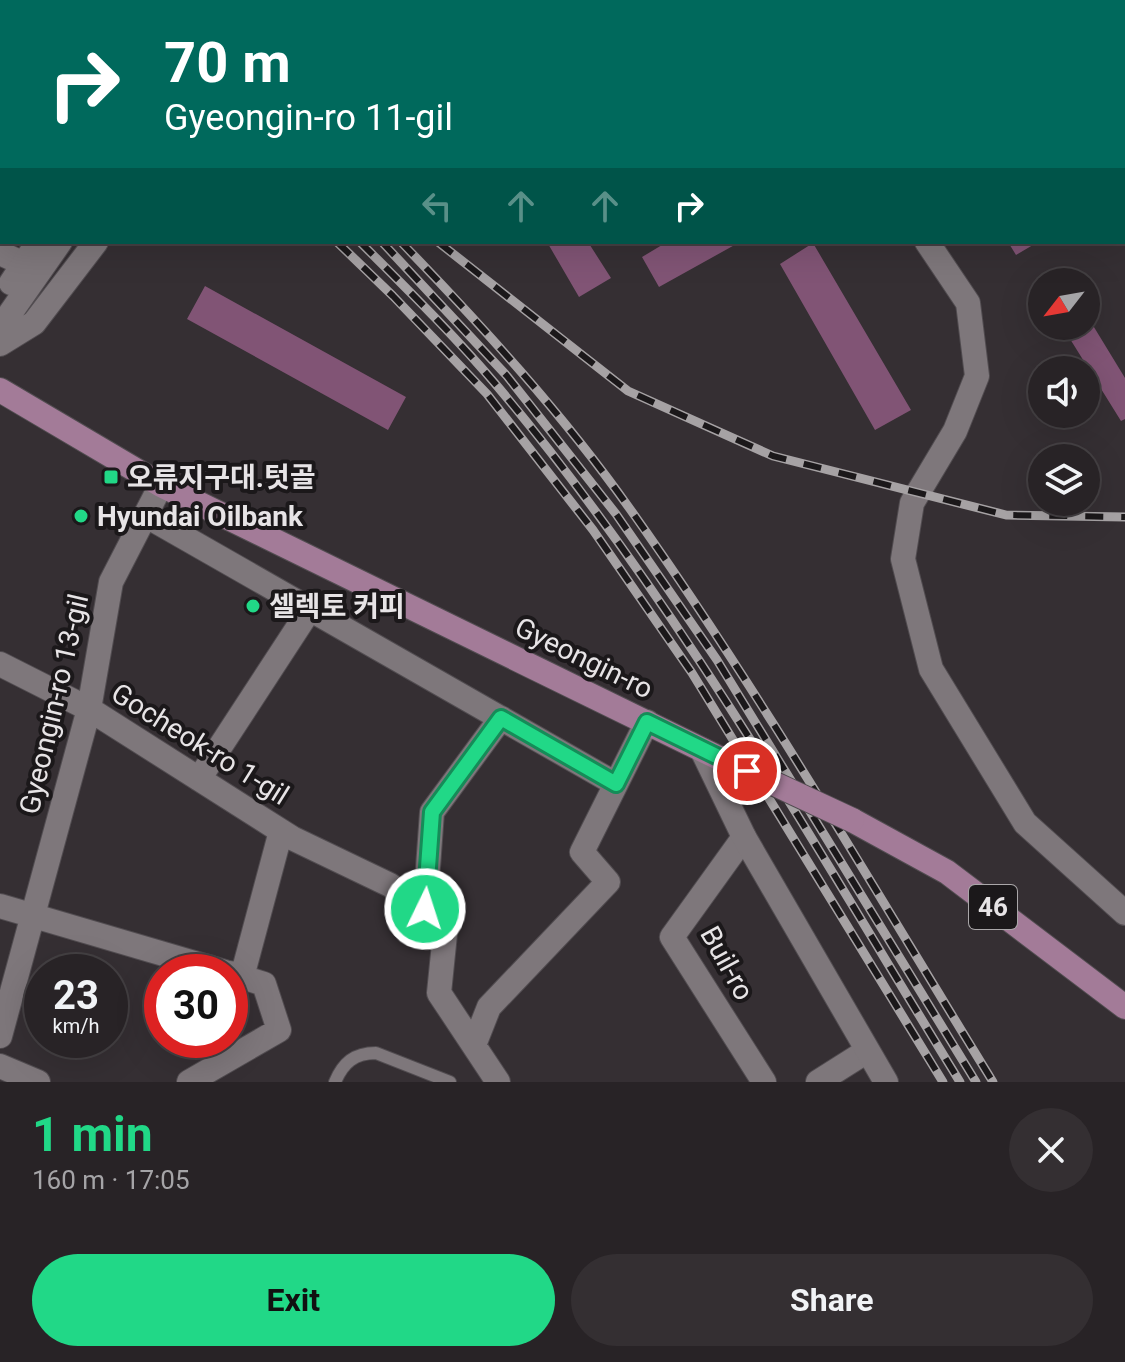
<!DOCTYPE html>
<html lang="en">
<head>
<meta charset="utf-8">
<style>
  :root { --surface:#282326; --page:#342f32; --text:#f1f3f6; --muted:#a5a4a7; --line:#444043; --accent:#21d887 }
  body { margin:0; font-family:Roboto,"Noto Sans KR",sans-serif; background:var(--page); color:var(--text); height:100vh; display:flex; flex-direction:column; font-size:30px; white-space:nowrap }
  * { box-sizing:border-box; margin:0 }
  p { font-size:26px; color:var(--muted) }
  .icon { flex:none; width:44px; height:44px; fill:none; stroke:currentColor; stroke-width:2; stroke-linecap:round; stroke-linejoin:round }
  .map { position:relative; height:1082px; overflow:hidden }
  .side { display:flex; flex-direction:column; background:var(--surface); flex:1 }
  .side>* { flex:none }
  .hud { position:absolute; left:0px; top:0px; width:1126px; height:244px; box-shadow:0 8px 32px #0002,0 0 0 2px var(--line); background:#00695c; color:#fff; overflow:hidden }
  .needle { width:52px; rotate:239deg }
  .buttons { position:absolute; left:1028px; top:268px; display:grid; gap:16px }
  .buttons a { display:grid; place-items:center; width:72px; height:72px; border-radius:50%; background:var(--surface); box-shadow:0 8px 32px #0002,0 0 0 2px var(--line); font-size:40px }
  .speed { position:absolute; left:24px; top:954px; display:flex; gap:16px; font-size:40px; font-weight:700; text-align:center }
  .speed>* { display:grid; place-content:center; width:104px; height:104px; border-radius:50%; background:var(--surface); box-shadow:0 8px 32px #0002,0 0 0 2px var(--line); line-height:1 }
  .speed small { font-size:20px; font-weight:400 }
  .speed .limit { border:12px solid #d22; background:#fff; color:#111 }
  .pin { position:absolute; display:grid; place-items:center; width:68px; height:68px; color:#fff; margin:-34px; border:4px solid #fff; border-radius:50%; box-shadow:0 2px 8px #0007 }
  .me { position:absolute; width:88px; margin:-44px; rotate:4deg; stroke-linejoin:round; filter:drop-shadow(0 0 6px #0008) }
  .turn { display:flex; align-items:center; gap:28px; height:168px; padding:0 32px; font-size:36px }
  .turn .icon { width:104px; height:104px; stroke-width:2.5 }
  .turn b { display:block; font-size:56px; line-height:68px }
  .lanes { display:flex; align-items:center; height:76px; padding:0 32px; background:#0003; justify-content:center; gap:40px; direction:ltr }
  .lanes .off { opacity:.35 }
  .round { display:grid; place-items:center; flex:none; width:84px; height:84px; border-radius:42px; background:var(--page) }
  .headline { display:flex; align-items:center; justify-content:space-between; height:136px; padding:0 32px }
  h1 { font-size:48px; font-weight:700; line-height:60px; color:var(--accent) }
  .cta { display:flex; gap:16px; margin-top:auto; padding:16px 32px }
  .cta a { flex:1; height:92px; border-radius:48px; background:var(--accent); color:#111; font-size:32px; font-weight:700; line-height:92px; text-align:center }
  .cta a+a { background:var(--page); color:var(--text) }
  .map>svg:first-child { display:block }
</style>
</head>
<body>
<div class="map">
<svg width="1125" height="1082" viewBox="0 0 1125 1082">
  <rect width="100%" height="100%" fill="#352f33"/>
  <path fill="#815475" d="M547,242H588L611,278L579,297Z
    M667,242H740L659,287L642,257Z
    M1008,242H1038L1016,255Z
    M813,243L911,410L875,430L780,264Z
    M1059,269L1066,282H1042V293L1036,283Z
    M205,286L406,397L388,430L187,319Z
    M1086,314L1125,378V419L1121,421L1062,326H1086Z"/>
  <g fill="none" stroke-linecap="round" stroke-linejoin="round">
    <g stroke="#514c50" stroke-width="14">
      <path id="lane" d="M335,1082C343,1063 354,1053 376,1053L450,1082"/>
    </g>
    <g stroke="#514c50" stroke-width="26">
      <path id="street" d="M606,0L609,2
        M1115,0L1118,2
        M0,190L2,193
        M927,242L968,303L977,376L955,431L912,503L903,559L931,669L1025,823L1125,913
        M0,253L24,264
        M145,515L616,784
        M0,664L89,709L292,838L390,885L446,924L439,993L498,1082
        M199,779L310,609
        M744,837L672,937L764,1082
        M0,906L225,972
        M425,909L432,812L501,718
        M242,977L281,831
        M0,1036L89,709L111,582L161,485
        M474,1045L489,1007L608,882L582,852L647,722
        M0,1066L38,1082
        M189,1082L279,1030L264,984L230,973
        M818,1082L867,1051"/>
    </g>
    <g stroke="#514c50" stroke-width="26">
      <path id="secondary" d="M325,2L328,0
        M11,283L38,242
        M0,328L60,242
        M0,344L34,323L96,242
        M702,750L744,837L886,1082"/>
    </g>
    <g stroke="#514c50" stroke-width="26">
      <path id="primary" d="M0,390L161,485L721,759
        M852,820L947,872L1125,1007"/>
    </g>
    <use href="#lane" stroke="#7e777b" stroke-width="12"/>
    <use href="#street" stroke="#7e777b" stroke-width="24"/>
    <use href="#secondary" stroke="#7e777b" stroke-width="24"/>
    <use href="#primary" stroke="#a37b98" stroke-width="24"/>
    <g stroke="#a6a2a4" stroke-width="9">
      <path id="rail" d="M70,0L72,2
        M109,0L111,2
        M131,0L133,2
        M169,0L172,2
        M337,242L393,296L487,394L593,530L692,673L943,1082
        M360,242C407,289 455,336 498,387C677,600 814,845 960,1082
        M382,242L507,376L616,514L717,660L976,1082
        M401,242C482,326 562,413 630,509C761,693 874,889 993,1082
        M438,242L628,391L773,456L1006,515L1125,517"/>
    </g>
    <use href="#rail" stroke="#1b181a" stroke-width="6" stroke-dasharray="18" stroke-linecap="butt"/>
    <g stroke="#514c50" stroke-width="26" stroke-linecap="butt">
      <path id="primary-bridge" d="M721,759L852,820"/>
    </g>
    <use href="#primary-bridge" stroke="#a37b98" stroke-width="24"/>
  </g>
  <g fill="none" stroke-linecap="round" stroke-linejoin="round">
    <g stroke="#158c58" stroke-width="20">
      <path id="route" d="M425,909L432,812L501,718L616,784L647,722L747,771"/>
    </g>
    <use href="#route" stroke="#21d887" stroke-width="14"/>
  </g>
  <g fill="#21d887" stroke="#1b181a" stroke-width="3">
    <rect x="103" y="469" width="16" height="16" rx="4"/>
    <circle cx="81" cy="516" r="8"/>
    <circle cx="253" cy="606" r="8"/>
  </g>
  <g text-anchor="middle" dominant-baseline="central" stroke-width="8" stroke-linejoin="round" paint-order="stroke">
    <rect fill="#1b181a" stroke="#aaa7a9" stroke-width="2" x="969" y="885" width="48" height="44" rx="6"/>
    <g font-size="26" font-weight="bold" fill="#e7e4e6">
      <text x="993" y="907">46</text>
    </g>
    <g font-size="28" font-weight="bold" fill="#e7e4e6" stroke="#1b181a" text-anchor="start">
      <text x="127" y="477">오류지구대.텃골</text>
      <text x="97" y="516">Hyundai Oilbank</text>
      <text x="269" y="606">셀렉토 커피</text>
    </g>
    <g font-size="28" fill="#e7e4e6" stroke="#1b181a">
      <text transform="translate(584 658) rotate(26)">Gyeongin-ro</text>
      <text transform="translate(54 704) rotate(-77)">Gyeongin-ro 13-gil</text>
      <text transform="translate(200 744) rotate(32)">Gocheok-ro 1-gil</text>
      <text transform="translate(727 963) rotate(61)">Buil-ro</text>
    </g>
  </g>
</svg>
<div class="buttons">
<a><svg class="needle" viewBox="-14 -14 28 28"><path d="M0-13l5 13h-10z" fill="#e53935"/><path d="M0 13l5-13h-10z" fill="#a5a4a7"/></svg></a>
<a><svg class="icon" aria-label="sound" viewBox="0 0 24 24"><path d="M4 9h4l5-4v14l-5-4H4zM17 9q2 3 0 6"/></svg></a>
<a><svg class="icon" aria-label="layers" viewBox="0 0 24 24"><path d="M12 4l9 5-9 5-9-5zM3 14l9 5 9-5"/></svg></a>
</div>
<div class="speed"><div>23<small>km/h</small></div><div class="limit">30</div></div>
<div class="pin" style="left:747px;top:771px;background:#d93025"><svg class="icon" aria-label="arrive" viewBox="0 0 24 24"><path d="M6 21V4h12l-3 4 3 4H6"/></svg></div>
<svg class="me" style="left:425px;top:909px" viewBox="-20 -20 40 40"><circle r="17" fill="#21d887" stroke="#fff" stroke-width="3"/><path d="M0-11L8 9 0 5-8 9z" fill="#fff"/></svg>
<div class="hud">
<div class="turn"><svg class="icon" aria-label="right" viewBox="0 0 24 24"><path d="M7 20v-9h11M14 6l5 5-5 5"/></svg><div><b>70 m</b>Gyeongin-ro 11-gil</div></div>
<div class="lanes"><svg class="icon off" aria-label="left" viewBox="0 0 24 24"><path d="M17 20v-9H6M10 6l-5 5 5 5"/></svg><svg class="icon off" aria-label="ahead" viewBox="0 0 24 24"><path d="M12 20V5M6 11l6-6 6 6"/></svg><svg class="icon off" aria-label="ahead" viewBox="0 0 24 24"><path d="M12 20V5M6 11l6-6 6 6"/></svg><svg class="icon" aria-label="right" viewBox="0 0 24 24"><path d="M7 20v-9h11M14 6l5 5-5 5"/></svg></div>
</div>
</div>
<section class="side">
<div class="headline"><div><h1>1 min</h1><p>160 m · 17:05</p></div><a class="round"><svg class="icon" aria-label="close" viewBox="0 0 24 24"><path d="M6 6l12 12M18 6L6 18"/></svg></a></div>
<div class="cta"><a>Exit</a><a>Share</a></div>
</section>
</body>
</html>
